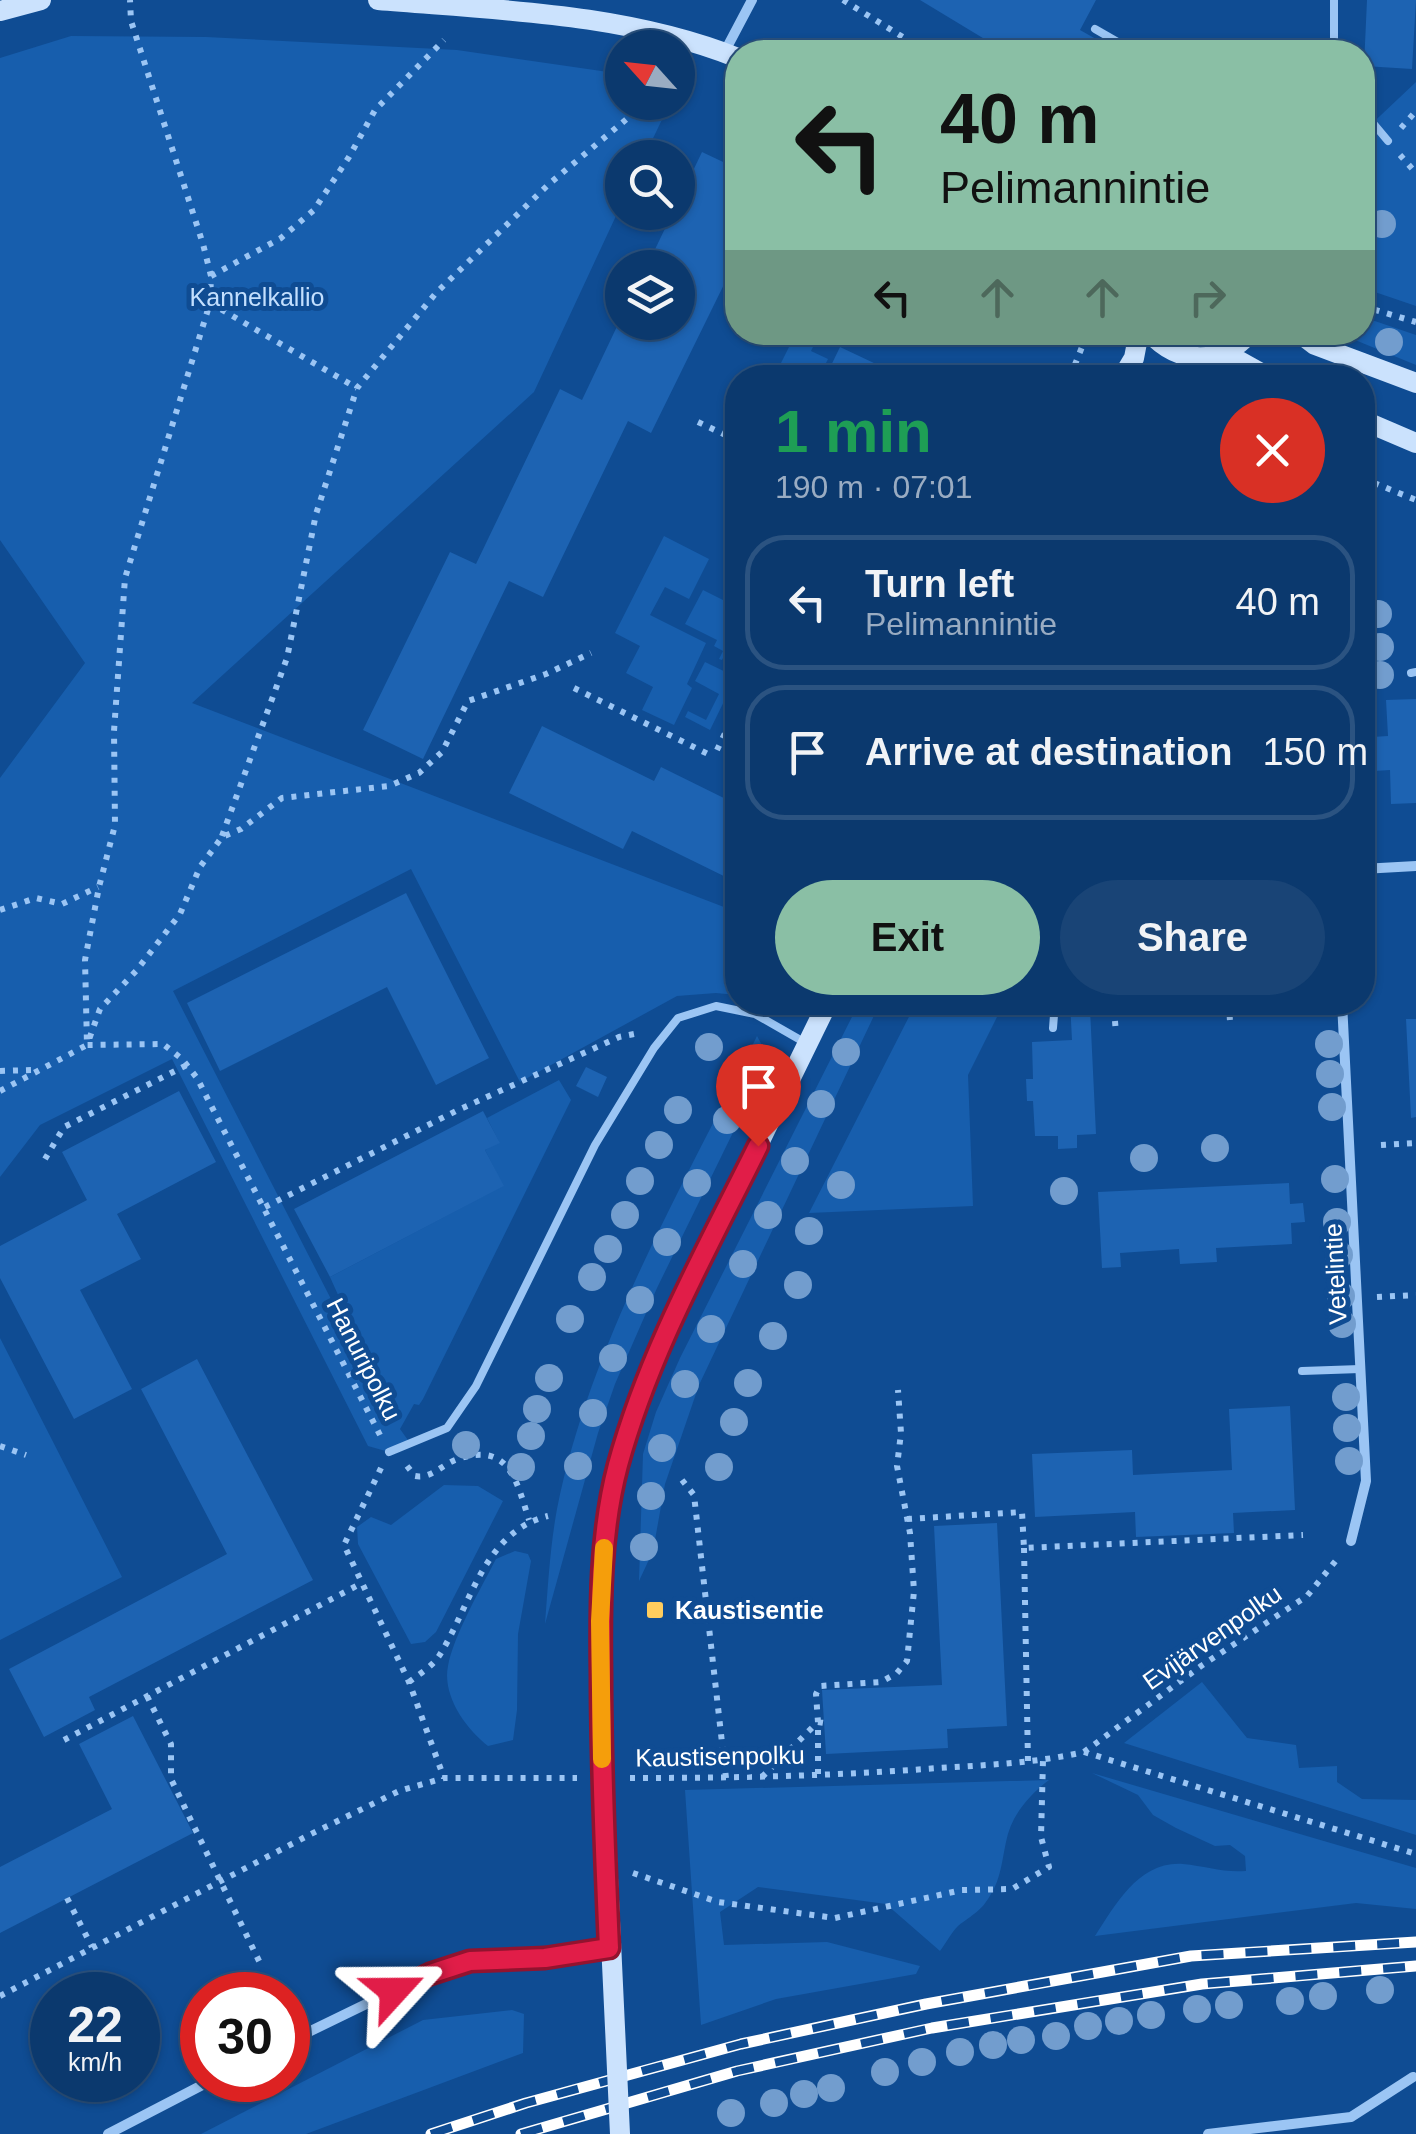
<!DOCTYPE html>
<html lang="en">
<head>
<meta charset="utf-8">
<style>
  :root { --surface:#0b396e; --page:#194476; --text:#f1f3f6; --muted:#9aacc2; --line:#2b5381; --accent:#8abfa5 }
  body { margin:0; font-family:Helvetica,sans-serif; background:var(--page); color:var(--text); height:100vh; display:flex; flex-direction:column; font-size:38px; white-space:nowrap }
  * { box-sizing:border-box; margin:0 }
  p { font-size:32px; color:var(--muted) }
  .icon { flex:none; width:55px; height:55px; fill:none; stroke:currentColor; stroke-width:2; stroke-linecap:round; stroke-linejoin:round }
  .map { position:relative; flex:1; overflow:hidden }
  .panel { position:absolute; left:725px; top:365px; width:650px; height:650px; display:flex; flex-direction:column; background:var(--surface); border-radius:40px; box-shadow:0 2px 8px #0004,0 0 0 2px var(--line) }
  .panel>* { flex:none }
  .top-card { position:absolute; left:725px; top:40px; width:650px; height:305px; border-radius:40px; box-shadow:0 2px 8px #0004,0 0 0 2px var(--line); background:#8abfa5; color:#111; overflow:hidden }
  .needle { width:65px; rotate:297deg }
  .tools { position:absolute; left:605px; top:30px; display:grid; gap:20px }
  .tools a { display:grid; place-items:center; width:90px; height:90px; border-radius:50%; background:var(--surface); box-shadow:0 2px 8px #0004,0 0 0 2px var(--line); font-size:50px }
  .speed { position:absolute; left:30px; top:1972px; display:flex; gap:20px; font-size:50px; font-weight:700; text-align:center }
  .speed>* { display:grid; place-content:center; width:130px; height:130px; border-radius:50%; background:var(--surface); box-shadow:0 2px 8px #0004,0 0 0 2px var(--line); line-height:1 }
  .speed small { font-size:25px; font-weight:400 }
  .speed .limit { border:15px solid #d22; background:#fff; color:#111 }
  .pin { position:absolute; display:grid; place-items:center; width:85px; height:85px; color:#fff; margin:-102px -42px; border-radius:50% 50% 50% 0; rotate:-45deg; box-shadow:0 0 10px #0007 }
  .pin .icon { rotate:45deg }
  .me { position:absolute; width:110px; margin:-55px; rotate:66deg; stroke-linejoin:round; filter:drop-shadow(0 0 8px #0008) }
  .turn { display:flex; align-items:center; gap:35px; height:210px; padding:0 50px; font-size:45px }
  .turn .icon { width:130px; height:130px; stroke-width:2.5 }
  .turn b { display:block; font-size:70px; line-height:85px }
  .lanes { display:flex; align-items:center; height:95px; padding:0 50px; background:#0003; justify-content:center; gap:50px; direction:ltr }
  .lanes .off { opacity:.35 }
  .round { display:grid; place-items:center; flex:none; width:105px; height:105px; border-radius:52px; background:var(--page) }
  .headline { display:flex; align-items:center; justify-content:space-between; height:170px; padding:0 50px }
  h1 { font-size:60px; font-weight:700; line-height:75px; color:#1e9e55 }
  .cta { display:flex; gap:20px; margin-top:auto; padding:20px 50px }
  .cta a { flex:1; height:115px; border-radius:60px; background:var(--accent); color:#111; font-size:40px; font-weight:700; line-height:115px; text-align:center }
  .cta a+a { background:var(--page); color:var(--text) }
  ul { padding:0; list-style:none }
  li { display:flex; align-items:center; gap:30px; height:135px; margin:0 20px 15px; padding:0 30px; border:5px solid var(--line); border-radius:40px }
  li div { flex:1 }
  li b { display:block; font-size:38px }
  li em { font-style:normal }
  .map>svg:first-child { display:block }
</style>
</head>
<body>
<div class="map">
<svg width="1416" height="2134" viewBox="0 0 1416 2134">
  <rect width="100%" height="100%" fill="#0f4c93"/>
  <path fill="#175ead" d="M71,36L206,37L457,50L622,74V102L670,103L644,157L622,158V203L534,392L192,703L737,912V995L716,993L677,996L520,1082L411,869L173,991L332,1301L339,1297L330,1277L503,1186L485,1150L499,1142L487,1118L559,1080L571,1100L423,1399L419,1405L414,1404L400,1429L410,1443L389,1452L368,1446L172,1059L40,1125L0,1177V778L85,663L0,540V58Z
    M1416,82V306L1363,288V132Z
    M1363,317L1416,335V365L1338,333L1362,332Z
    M796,333H820L811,351L828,359L819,377H774Z
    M664,536L709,559L689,599L665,587L650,615L706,643L687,684L692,688L674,725L642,710L653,687L626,673L640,646L615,633Z
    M703,590L735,606L737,603V630L722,660L719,659L723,651L714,646L717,640L685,624Z
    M705,662L736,677L710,730L685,717L688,711L706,720L719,694L695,681Z
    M859,1003H880L699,1385L665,1484L653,1551L639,1581L643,1454L656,1412L680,1358Z
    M916,1003H1004L968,1075L973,1206L809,1213Z
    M757,1036L768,1056L764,1069L657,1288L615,1384L598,1433L545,1624C548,1586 550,1547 557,1509C591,1341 682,1189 757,1036Z
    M0,1338L122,1577L0,1640Z
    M444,1485L478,1486L503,1501L436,1632L425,1642L411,1644L358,1544L357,1527L371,1517L391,1525Z
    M515,1551L528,1554L531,1561L518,1634L517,1710L513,1740L488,1746C466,1729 442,1696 448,1666C453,1637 482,1586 496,1559Z
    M1202,1682L1247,1738L1296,1745L1299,1768L1337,1766V1782L1362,1799L1416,1800V1835L1124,1743Z
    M1092,1773L1416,1868V1909L1356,1903L1095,1936C1116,1904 1139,1861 1183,1864C1205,1866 1224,1873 1246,1871L1245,1856L1230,1845L1215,1846L1176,1828L1153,1815L1138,1795Z
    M1049,1780C1028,1796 1011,1816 1006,1842C1002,1860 1001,1878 991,1894C981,1912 973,1914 958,1926C951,1933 946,1943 940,1951L886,1904L758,1887L720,1912L724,1945L827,1942L920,1966L916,1974L776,1999L701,2025L685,1790Z
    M512,2010L524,2014L523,2053L306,2134H201L423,2020Z"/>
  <path fill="#1d63b2" d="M920,0H1096L1080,30L1119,52H1047L1031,41L1022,52H1006Z
    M1367,0H1416L1412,69L1364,66Z
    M702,152L738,169V256L651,433L628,421L543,597L509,581L423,759L363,730L450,552L476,564L560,389L582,400L622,316V322H678V268H646L673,212H678V202Z
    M840,347L876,364L903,378H825Z
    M1416,699V803L1391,804L1390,770L1374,771L1372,737L1388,736L1386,700Z
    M542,726L654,781L661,767L738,805V883L632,831L623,849L509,793Z
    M406,893L489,1058L436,1085L387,987L220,1071L187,1003Z
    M1070,1002H1168V1006L1090,1009L1096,1134L1077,1135V1148L1058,1149V1136H1035L1033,1101H1027L1026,1079H1033L1032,1042L1072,1040Z
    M1169,1002H1204L1205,1016L1170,1017Z
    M1406,1019H1416V1117L1411,1118Z
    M586,1067L607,1077L598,1097L576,1086Z
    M179,1091L216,1162L117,1214L141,1259L80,1290L132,1389L74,1419L0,1278V1246L87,1200L62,1152Z
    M483,1111L500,1143L485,1150L504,1186L330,1277L294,1209Z
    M1289,1183L1290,1204L1303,1203L1305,1222L1291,1223L1292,1244L1216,1248L1217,1262L1180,1264L1179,1249L1120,1253L1121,1267L1102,1268L1098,1192Z
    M197,1359L313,1580L89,1697L95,1710L44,1737L9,1669L227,1554L141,1389Z
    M1290,1406L1295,1510L1233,1513L1234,1533L1136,1537L1135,1512L1035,1517L1032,1454L1132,1450L1133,1475L1232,1470L1229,1409Z
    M997,1523L1007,1726L947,1729L948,1748L826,1754L822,1690L942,1685L934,1526Z
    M133,1716L193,1833L0,1933V1867L112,1809L79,1744Z"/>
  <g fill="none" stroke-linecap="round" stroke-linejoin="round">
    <path stroke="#9bc5f4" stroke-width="6" stroke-dasharray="5 8" stroke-linecap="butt" d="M843,0L927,52
      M678,78L681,75
      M1401,128L1416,111
      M1400,155L1416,173
      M1362,169L1375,155
      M211,276L281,238L314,210L349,157L375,110L444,40
      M210,303L357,388
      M1362,306L1416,322
      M858,332L863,335
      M1070,377L1088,332
      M698,422L738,441
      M1362,478L1416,500
      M1362,503L1370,482
      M574,688L712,756
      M1362,710L1367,849
      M717,750L738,706
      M222,836L287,658L316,514L357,388L436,293L549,184L647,102
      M0,910L36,898L62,904L98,887
      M1362,913L1370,912L1369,891
      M1229,1002L1230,1022
      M1114,1008L1116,1034
      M0,1071L34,1070
      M0,1091L87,1045L85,960L99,887L115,825L114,731L125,578L210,303L211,276L203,244L131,21L130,0
      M1381,1145L1416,1143
      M45,1159L64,1127L187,1065
      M265,1207L456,1111L619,1037L639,1033
      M1377,1297L1416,1295
      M380,1435L197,1078L182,1059L163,1044L87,1045L100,1009L136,971L180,914L200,867L222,837L241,829L282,798L389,786L419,773L442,752L468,701L546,674L591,653
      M0,1446L26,1455
      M407,1466L415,1476C432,1479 442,1464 458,1459C510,1441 517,1483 529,1520
      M381,1468L344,1545L409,1682L444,1778
      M682,1480L694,1495L726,1778
      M907,1519L1022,1512L1024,1548L1303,1535
      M1024,1548L1028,1762
      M409,1682C419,1674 432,1667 439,1656C471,1606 483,1532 548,1516
      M147,1696L171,1744V1779L260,1963
      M64,1740L362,1583
      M1084,1752L1201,1666L1307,1596L1338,1558
      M818,1774V1722L824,1723
      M762,1777L818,1722L816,1694L820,1686L881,1682L897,1673L907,1661L914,1591L910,1533L897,1466L901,1433L898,1390
      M630,1778C733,1778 836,1776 938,1768C987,1765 1036,1763 1084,1752L1416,1854
      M633,1873L718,1902L835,1918L962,1890L1012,1889L1049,1867L1041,1837L1043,1760
      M67,1898L92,1947
      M0,1996L309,1835L399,1791L444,1778H577"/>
    <path stroke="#9bc5f4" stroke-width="8" d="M1334,0V52
      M1095,29L1135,52
      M1362,110L1388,141
      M1411,673L1416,672
      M730,766L738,770
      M1053,1028L1055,1002
      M1302,1371L1360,1369
      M389,1452L447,1428L476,1386L595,1145L654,1048L678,1018L716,1006L755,1014L804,1042"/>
    <path stroke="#9bc5f4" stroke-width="10" d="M724,53L752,0
      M1362,869L1416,866
      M1342,1002L1366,1481L1351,1541
      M288,2042L430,1973L470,1961L545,1958L609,1948
      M108,2134L212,2080
      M1208,2134L1351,2117L1413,2077"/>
    <path stroke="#cbe2fd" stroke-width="20" d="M378,0C497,10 626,13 738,58
      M0,11L41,0
      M1149,332C1179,365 1221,366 1251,332
      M1298,332L1315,345L1416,383
      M1225,353L1270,378
      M1122,378L1134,358L1139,332
      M1174,378L1196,358
      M1362,420L1416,443
      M601,1729C601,1663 596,1594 606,1528C615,1467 635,1409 657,1351L828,1002"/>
    <g stroke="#fff" stroke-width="11">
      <path id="rail" d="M431,2134L526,2103L741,2044L926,2004L1191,1956L1416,1942
        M521,2134L737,2071L932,2028L1202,1984L1416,1966"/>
    </g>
    <use href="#rail" stroke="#0f4c93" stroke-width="8" stroke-dasharray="22" stroke-linecap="butt"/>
    <path stroke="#cbe2fd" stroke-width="20" d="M601,1729L620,2134"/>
  </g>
  <g fill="#729dce">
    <circle cx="1382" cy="224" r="14"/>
    <circle cx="1389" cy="342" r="14"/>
    <circle cx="1378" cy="614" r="14"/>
    <circle cx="1380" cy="647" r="14"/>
    <circle cx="1380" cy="675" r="14"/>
    <circle cx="1329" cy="1044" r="14"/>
    <circle cx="709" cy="1047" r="14"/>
    <circle cx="846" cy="1052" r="14"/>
    <circle cx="754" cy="1064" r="14"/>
    <circle cx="1330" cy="1074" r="14"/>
    <circle cx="821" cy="1104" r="14"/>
    <circle cx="1332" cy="1107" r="14"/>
    <circle cx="678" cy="1110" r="14"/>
    <circle cx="727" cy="1120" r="14"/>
    <circle cx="659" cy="1145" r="14"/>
    <circle cx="1215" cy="1148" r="14"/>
    <circle cx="1144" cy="1158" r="14"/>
    <circle cx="795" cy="1161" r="14"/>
    <circle cx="1335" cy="1179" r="14"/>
    <circle cx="640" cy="1181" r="14"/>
    <circle cx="697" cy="1183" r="14"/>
    <circle cx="841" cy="1185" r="14"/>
    <circle cx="1064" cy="1191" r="14"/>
    <circle cx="625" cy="1215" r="14"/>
    <circle cx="768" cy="1215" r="14"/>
    <circle cx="1337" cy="1222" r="14"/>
    <circle cx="809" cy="1231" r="14"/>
    <circle cx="667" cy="1242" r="14"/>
    <circle cx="608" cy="1249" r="14"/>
    <circle cx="1339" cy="1255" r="14"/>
    <circle cx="743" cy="1264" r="14"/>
    <circle cx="592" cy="1277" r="14"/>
    <circle cx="798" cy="1285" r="14"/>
    <circle cx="1341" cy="1296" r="14"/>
    <circle cx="640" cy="1300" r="14"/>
    <circle cx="570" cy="1319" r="14"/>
    <circle cx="1342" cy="1324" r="14"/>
    <circle cx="711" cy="1329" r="14"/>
    <circle cx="773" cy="1336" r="14"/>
    <circle cx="613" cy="1358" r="14"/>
    <circle cx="549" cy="1378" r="14"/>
    <circle cx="748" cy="1383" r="14"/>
    <circle cx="685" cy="1384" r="14"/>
    <circle cx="1346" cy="1397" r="14"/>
    <circle cx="537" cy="1409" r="14"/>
    <circle cx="593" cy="1413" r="14"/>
    <circle cx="734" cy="1422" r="14"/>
    <circle cx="1347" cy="1428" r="14"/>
    <circle cx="531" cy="1436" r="14"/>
    <circle cx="466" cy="1445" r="14"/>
    <circle cx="662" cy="1448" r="14"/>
    <circle cx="1349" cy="1461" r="14"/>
    <circle cx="578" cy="1466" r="14"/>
    <circle cx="521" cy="1467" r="14"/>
    <circle cx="719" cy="1467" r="14"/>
    <circle cx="651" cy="1496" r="14"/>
    <circle cx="644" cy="1547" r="14"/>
    <circle cx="1380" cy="1990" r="14"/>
    <circle cx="1323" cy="1996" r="14"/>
    <circle cx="1290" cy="2001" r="14"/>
    <circle cx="1229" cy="2005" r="14"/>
    <circle cx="1197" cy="2009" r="14"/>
    <circle cx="1151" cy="2015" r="14"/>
    <circle cx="1119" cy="2021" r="14"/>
    <circle cx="1088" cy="2026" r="14"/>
    <circle cx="1056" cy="2036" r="14"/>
    <circle cx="1021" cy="2040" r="14"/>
    <circle cx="993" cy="2045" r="14"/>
    <circle cx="960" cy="2052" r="14"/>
    <circle cx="922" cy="2062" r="14"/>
    <circle cx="885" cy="2072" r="14"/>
    <circle cx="831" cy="2088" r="14"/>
    <circle cx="804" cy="2094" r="14"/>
    <circle cx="774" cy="2103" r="14"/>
    <circle cx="731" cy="2113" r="14"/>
  </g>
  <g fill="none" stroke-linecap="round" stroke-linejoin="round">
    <g stroke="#92132f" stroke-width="25">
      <path id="route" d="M394,1991L430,1974L470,1961L545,1958L609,1948C605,1857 601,1767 601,1676C600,1606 600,1533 618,1465C649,1352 706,1251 758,1146"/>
    </g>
    <use href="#route" stroke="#e11d48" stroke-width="18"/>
    <path stroke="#f59e0b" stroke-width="18" d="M602,1759L600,1621L604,1548"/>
  </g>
  <rect fill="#ffcd5e" stroke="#0f4c93" stroke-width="4" x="645" y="1600" width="20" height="20" rx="5"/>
  <g text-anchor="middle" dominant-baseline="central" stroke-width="10" stroke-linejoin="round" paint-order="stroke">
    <g font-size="25" fill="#c3dffe" stroke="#0f4c93">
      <text x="257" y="297">Kannelkallio</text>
    </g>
    <g font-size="25" fill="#fff" stroke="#0f4c93">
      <text transform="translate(1335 1274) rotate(-93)">Vetelintie</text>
      <text transform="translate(364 1359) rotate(63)">Hanuripolku</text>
      <text transform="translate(1212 1637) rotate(-35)">Evijärvenpolku</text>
      <text transform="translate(720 1756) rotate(-1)">Kaustisenpolku</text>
    </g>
    <g font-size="25" font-weight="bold" fill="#fff" stroke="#0f4c93" text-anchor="start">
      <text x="675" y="1610">Kaustisentie</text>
    </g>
  </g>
</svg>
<div class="tools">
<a><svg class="needle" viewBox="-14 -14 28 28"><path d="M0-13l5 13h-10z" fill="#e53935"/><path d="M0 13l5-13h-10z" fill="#9aacc2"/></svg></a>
<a><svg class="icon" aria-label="search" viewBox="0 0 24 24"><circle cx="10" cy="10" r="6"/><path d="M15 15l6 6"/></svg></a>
<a><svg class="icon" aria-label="layers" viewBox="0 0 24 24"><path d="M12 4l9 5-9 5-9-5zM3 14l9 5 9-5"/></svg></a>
</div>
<div class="speed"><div>22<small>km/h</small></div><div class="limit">30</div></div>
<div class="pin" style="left:758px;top:1146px;background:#d93025"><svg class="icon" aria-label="arrive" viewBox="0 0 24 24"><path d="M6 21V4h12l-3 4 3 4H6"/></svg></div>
<svg class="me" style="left:394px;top:1991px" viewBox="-20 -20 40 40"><path d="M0-17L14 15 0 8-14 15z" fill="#e11d48" stroke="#fff" stroke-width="4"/></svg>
<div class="top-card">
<div class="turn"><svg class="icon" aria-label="left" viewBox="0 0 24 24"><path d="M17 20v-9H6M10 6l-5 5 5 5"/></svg><div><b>40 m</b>Pelimannintie</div></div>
<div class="lanes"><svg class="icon" aria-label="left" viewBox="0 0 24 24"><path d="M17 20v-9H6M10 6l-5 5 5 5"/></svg><svg class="icon off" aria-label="ahead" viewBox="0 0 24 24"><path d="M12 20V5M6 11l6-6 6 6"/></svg><svg class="icon off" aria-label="ahead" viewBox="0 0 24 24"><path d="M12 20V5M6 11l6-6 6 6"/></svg><svg class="icon off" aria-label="right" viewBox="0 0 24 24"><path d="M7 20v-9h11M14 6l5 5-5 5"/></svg></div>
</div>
<section class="panel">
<div class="headline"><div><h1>1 min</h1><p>190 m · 07:01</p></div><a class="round" style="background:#d93025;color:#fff"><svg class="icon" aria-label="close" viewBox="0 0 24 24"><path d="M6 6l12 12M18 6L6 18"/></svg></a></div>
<ul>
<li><svg class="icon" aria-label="left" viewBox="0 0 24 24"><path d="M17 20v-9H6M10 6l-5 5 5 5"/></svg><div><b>Turn left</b><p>Pelimannintie</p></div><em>40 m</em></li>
<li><svg class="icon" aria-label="arrive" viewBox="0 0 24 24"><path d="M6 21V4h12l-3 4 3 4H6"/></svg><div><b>Arrive at destination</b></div><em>150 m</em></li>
</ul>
<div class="cta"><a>Exit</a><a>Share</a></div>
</section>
</div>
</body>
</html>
